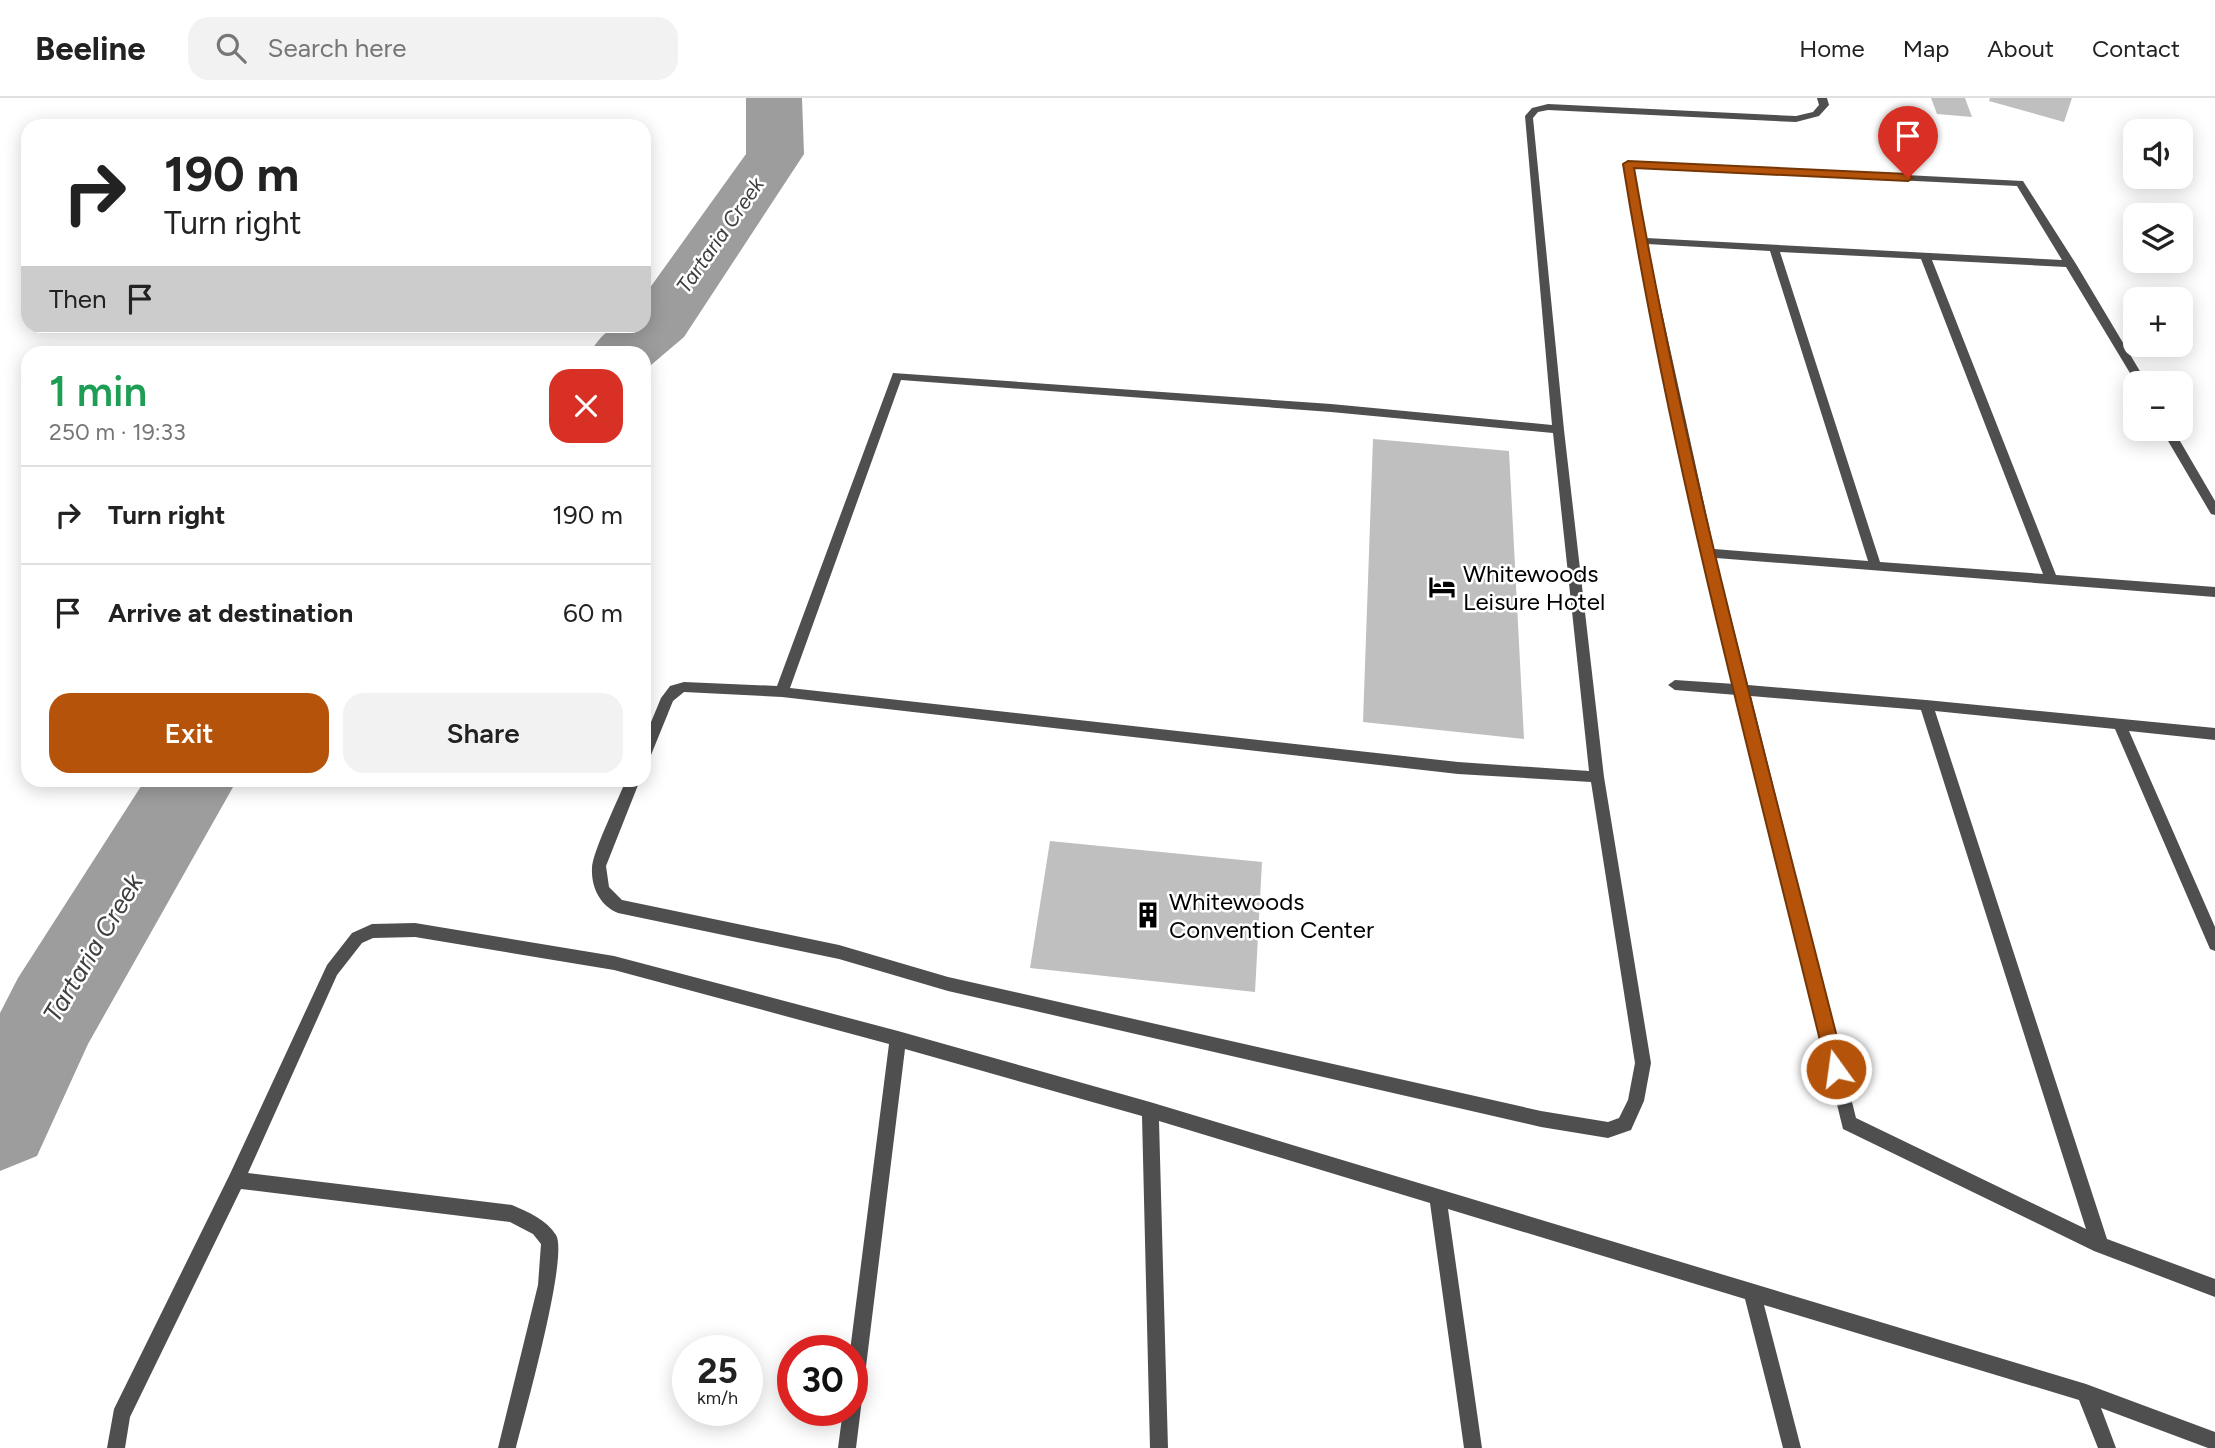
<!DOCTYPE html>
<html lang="en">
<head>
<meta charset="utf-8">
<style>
  :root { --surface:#fff; --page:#f2f2f2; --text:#222; --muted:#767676; --line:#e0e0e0; --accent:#b45309 }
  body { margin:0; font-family:Figtree,sans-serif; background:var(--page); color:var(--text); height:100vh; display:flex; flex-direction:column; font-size:26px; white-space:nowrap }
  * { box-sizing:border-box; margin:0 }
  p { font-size:23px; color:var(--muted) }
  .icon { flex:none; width:38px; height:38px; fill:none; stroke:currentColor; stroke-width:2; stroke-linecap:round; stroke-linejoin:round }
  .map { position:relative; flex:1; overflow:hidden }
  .drawer { position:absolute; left:21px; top:248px; width:630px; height:441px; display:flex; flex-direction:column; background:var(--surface); border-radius:21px; box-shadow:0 4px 18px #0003 }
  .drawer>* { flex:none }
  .banner { position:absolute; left:21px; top:21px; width:630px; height:214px; border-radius:21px; box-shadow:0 4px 18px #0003; background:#fff; color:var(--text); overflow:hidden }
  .controls { position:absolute; left:2123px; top:21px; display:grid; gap:14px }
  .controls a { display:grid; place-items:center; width:70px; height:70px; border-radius:14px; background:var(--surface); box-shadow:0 4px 18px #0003; font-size:35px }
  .speed { position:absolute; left:672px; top:1237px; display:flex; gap:14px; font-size:35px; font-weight:700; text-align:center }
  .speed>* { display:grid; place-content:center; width:91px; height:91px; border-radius:50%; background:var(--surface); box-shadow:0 4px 18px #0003; line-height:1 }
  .speed small { font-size:18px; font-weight:400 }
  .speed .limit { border:10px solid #d22; background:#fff; color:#111 }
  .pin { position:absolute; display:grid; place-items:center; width:60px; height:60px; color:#fff; margin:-72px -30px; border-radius:50% 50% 50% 0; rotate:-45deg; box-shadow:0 0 7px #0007 }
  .pin .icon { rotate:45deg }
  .me { position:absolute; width:77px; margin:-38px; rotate:346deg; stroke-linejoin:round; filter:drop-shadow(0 0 5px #0008) }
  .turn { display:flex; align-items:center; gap:24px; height:147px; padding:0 28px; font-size:32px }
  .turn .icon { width:91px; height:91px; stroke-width:2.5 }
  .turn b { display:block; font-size:49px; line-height:60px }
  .then { display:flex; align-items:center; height:66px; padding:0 28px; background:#0003; gap:14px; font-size:26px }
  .round { display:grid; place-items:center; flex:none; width:74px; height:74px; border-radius:21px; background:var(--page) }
  .summary { display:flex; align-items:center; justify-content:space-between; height:119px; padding:0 28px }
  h1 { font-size:42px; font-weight:600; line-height:52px; color:#1e9e55 }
  .primary-button { display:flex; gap:14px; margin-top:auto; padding:14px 28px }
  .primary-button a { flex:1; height:80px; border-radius:21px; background:var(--accent); color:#fff; font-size:28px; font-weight:600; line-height:80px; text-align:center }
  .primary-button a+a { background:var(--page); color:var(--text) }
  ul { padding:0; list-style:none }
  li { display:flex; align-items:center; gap:21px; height:98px; padding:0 28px; border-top:2px solid var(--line) }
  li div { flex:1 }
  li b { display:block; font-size:26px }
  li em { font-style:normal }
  header { display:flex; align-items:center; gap:42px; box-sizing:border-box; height:98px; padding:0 35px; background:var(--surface); border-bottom:2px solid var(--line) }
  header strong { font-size:33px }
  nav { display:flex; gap:38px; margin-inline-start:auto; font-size:24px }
  .search { width:490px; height:63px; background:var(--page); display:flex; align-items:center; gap:18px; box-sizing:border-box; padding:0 24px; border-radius:21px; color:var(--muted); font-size:26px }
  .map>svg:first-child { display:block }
</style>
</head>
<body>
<header>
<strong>Beeline</strong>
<div class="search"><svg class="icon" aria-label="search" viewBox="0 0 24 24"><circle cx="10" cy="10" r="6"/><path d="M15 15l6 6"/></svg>Search here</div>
<nav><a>Home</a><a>Map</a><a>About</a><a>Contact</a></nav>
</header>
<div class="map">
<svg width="2215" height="1350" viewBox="0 0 2215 1350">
  <rect width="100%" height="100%" fill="#fff"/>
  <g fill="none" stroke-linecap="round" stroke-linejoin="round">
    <path fill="#9d9d9d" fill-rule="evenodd" d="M746,0H802L804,56L684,239L644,273V256H589C607,228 613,228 644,228V198L746,56Z
      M145,682H237L88,946L37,1058L0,1073V915L18,880Z"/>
  </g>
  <path fill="#bfbfbf" d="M1931,0H1965L1972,19L1937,16Z
    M1990,0H2072L2064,24L1989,3Z
    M1373,341L1509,353L1524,641L1363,624Z
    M1050,743L1262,764L1255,894L1030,870Z"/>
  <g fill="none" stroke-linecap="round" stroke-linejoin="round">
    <path fill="#4f4f4f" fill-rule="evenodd" d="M1817,0H1827L1829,7L1819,18L1796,24L1548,12L1538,14L1533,20L1564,332L1604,679L1651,965L1644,1003L1631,1032L1608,1040L1541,1029L948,893L839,861L618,815C600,808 591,789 592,770C592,755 619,700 626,682H640L606,768L609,789L622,802L839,847L948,879L1541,1013L1608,1024L1619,1020L1628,1002L1635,965L1591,684L1458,676L782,599L684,594L673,603L651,657L649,661L644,663V641L661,600L670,588L684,584L777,588L893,275L1331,306L1552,327L1525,18L1532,10L1548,6L1796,18L1813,14L1819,7ZM901,282L1331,314L1553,335L1589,673L1458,664L790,590Z"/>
    <path fill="#4f4f4f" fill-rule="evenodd" d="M1628,63L2023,83L2076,166L2147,285H2136L2066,169L1932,162L2056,477L2215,489V499L1716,460L1748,587L1926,602L2215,630V642L2129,633L2215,829V853L2210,851L2115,631L1935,613L2107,1141L2215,1181V1199L2094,1153L1843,1031L1737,597L1675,592L1668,587L1675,582L1735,586C1693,414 1652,241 1623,66ZM1633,69L2017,88L2062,162L1646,140ZM1647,146L1770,153L1868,463L1714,451ZM1780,154L1921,161L2043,476L1880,464ZM1751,598L1921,612L2086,1131L1856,1020Z
      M2161,331H2173L2215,403V417L2211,416Z
      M415,825L614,858L898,933L1150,1004L2086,1286L2215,1334V1350H2208L2101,1310L2116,1350H2098L2079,1302L1764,1207L1801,1350H1783L1745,1201L1448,1111L1482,1350H1464L1430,1105L1159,1023L1168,1350H1150L1142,1018L905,951L856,1350H838L843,1312H852V1253H850L889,946L614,872L415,839L373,840L362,845L337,877L248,1075L512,1107C528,1114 547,1122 556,1137C569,1158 524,1318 516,1350H498L538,1187L541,1146L533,1136L510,1124L241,1091L130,1319L125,1350H107L114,1311L230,1076L327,867L352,835L372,826Z"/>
  </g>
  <path fill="#b45309" stroke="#753606" stroke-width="2" d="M1628,63L1908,76L1913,80L1908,83L1634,70C1686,373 1770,672 1845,971L1843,977L1836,980L1830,977L1827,971C1754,671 1672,371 1623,66Z"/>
  <defs>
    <g id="hotel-bare" transform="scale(2.1)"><path d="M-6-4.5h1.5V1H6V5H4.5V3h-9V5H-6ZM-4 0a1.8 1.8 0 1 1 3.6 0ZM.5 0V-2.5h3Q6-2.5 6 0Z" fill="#000" stroke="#fff" stroke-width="2.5" paint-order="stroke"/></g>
    <g id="building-bare" transform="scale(2.1)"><path d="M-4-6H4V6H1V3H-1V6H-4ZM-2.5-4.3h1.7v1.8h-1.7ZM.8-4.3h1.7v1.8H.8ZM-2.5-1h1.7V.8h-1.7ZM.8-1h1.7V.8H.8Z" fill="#000" stroke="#fff" stroke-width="2.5" paint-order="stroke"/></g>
  </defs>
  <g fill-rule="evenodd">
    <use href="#hotel-bare" x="1442" y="489"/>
    <use href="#building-bare" x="1148" y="817"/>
  </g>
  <g text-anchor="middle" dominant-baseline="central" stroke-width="5" stroke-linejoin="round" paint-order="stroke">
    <g font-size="21" font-style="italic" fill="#3e3e3e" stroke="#fff">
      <text transform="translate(720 137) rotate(-55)">Tartaria Creek</text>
    </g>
    <g font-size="24" fill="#000" stroke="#fff" text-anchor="start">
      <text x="1463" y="475">Whitewoods<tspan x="1463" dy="28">Leisure Hotel</tspan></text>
      <text x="1169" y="803">Whitewoods<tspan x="1169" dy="28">Convention Center</tspan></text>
    </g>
    <g font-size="26" font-style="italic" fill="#3e3e3e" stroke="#fff">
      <text transform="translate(93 850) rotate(-59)">Tartaria Creek</text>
    </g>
  </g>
</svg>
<div class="controls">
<a><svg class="icon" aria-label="sound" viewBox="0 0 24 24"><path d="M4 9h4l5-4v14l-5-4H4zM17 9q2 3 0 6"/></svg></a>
<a><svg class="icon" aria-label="layers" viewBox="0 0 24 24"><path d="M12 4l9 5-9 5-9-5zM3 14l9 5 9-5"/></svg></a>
<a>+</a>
<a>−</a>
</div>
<div class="speed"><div>25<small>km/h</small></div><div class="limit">30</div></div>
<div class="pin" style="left:1908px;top:80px;background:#d93025"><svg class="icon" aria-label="arrive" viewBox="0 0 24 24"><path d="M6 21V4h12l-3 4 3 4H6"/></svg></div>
<svg class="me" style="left:1836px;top:971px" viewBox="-20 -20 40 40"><circle r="17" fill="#b45309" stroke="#fff" stroke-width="3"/><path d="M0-11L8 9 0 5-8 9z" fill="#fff"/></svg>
<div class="banner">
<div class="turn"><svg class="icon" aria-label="right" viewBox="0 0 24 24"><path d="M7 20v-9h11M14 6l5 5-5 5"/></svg><div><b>190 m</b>Turn right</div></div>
<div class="then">Then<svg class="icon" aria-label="arrive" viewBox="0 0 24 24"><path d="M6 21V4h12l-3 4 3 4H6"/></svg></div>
</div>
<section class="drawer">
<div class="summary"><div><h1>1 min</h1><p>250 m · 19:33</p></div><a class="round" style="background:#d93025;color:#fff"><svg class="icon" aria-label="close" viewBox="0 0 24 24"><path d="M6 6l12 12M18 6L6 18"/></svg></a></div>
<ul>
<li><svg class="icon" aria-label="right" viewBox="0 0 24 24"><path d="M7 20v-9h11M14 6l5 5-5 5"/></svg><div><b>Turn right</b></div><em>190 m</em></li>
<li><svg class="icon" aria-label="arrive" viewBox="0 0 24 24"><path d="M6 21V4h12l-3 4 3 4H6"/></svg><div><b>Arrive at destination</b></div><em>60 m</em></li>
</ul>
<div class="primary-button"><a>Exit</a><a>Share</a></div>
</section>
</div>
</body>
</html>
